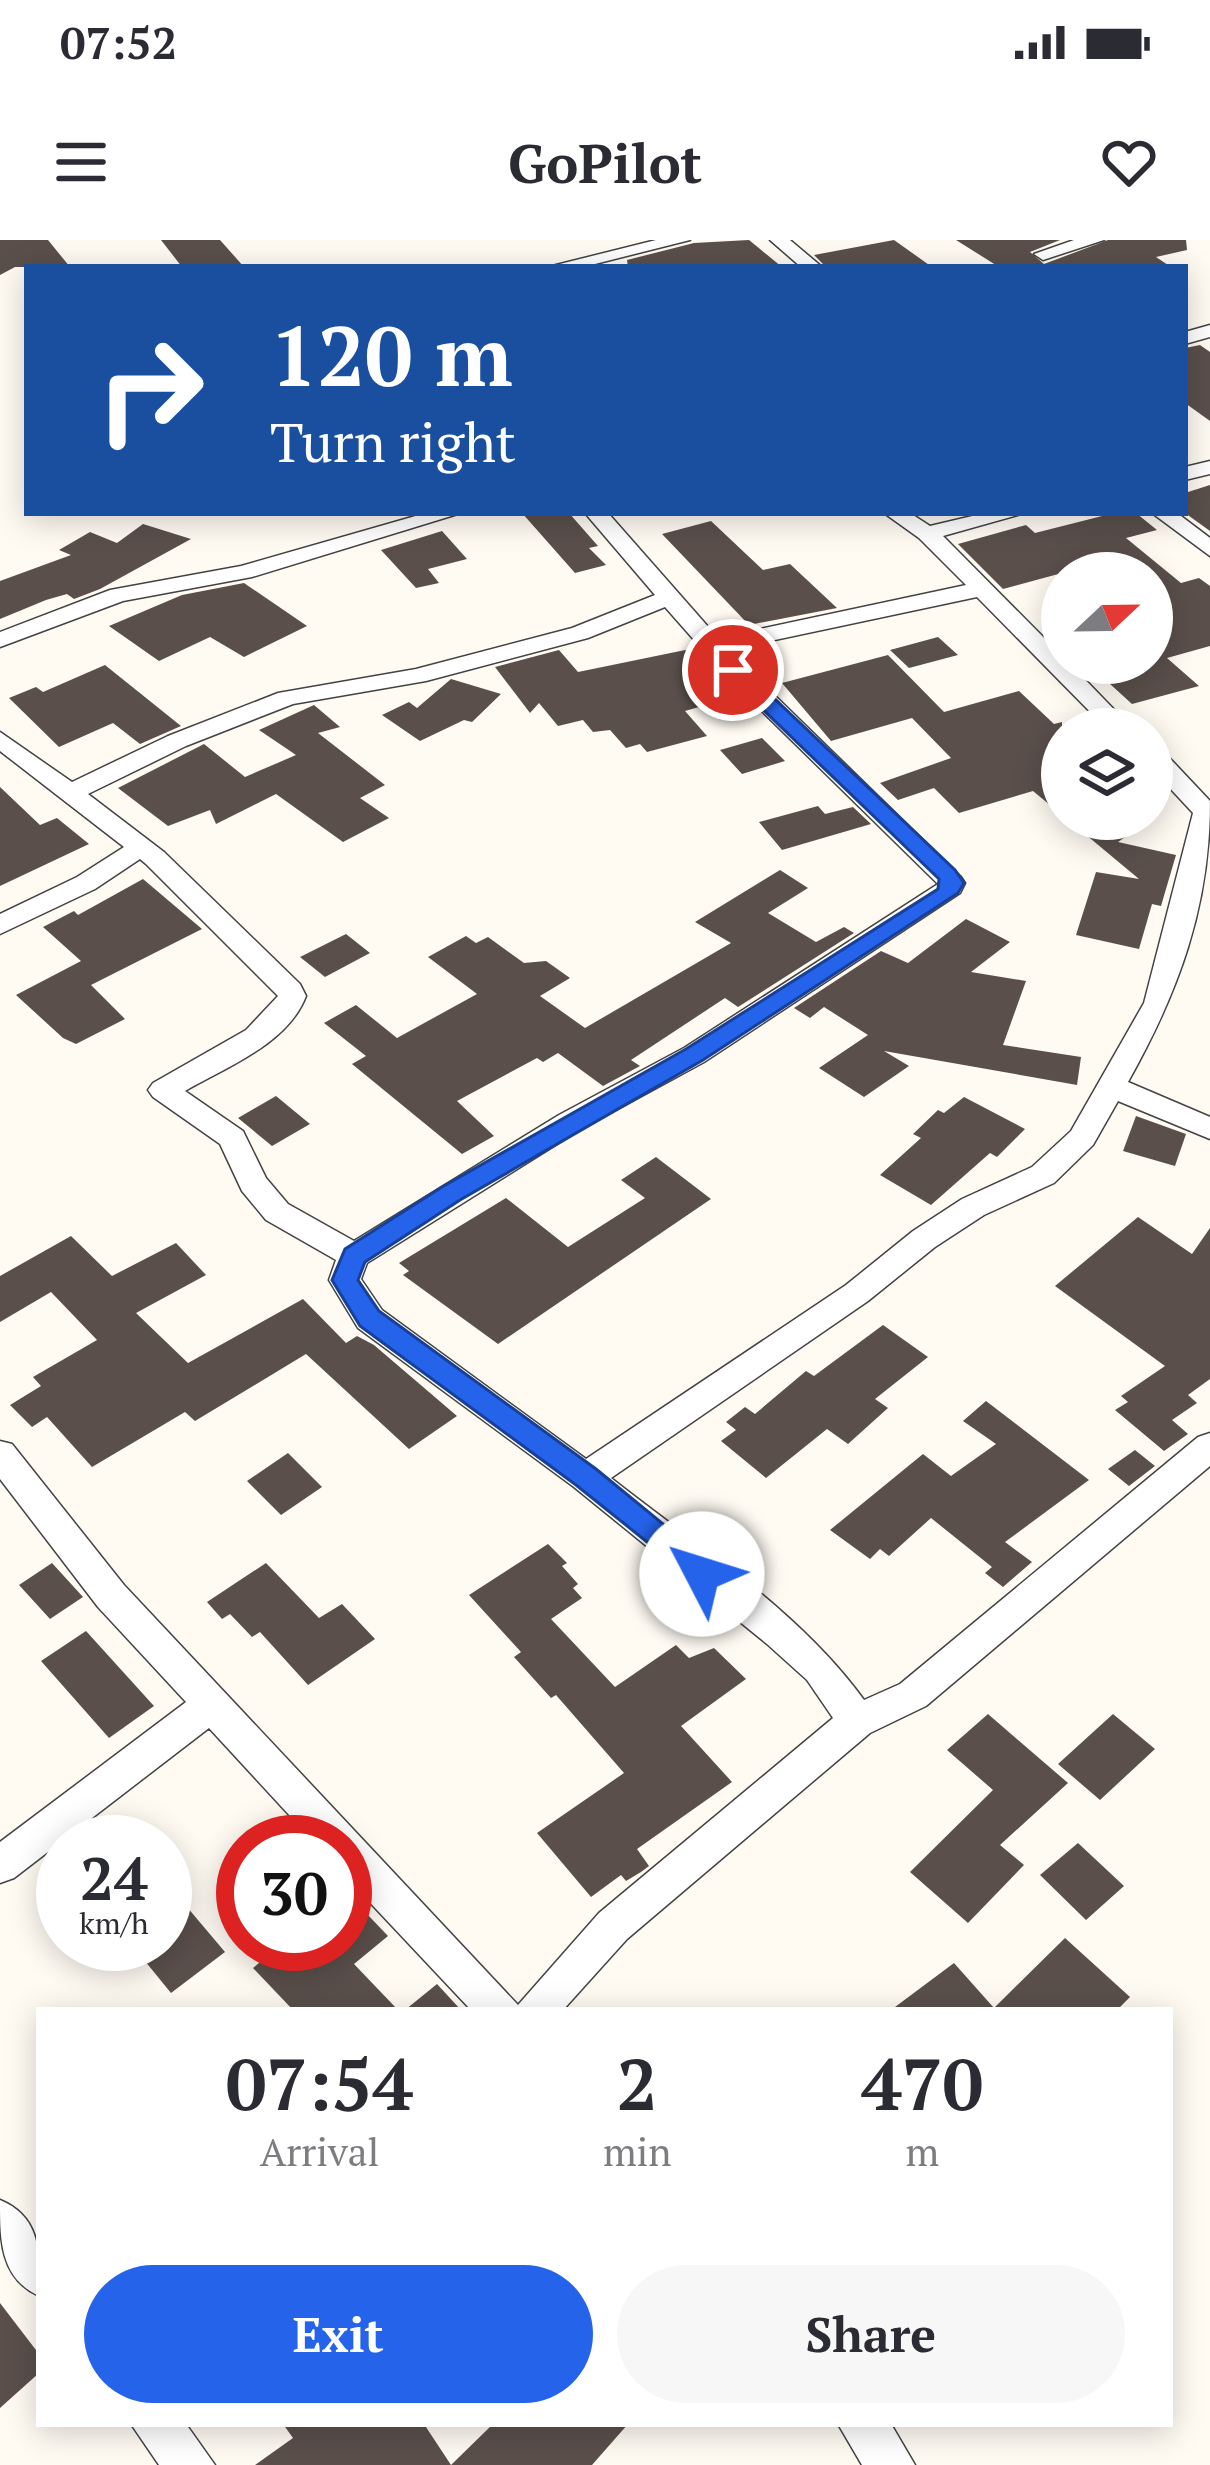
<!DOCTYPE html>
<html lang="en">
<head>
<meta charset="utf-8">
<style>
  :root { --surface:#fff; --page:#f7f7f7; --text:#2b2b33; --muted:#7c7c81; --accent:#2563eb }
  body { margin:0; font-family:"PT Serif",serif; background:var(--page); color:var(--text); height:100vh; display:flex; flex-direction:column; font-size:45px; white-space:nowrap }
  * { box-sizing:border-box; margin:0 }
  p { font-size:39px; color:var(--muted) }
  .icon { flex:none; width:66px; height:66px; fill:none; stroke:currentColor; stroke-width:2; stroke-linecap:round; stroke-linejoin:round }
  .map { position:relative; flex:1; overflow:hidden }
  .details { position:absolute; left:36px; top:1767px; width:1137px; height:420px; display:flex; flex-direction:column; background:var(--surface); border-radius:0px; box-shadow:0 6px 30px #0003 }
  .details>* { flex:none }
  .guide { position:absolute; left:24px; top:24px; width:1164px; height:252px; border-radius:0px; box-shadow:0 6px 30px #0003; background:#1a4fa0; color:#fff; overflow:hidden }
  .needle { width:78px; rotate:68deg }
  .controls { position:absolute; left:1041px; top:312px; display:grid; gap:24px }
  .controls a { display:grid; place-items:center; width:132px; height:132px; border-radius:50%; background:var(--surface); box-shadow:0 6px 30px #0003; font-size:60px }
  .speed { position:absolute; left:36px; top:1575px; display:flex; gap:24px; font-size:60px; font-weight:700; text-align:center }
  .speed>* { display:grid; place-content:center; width:156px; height:156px; border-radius:50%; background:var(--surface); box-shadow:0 6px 30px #0003; line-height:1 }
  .speed small { font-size:30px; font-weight:400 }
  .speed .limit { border:18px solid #d22; background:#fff; color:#111 }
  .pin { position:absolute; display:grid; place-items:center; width:102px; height:102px; color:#fff; margin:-51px; border:6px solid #fff; border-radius:50%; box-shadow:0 3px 12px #0007 }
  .me { position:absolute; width:132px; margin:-66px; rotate:310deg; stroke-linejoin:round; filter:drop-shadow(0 0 9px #0008) }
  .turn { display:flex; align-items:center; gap:42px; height:252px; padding:0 48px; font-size:54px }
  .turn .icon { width:156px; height:156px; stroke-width:2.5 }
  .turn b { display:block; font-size:84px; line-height:102px }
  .eta { display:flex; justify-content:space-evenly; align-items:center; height:204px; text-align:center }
  .eta b { font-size:72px; font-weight:700; line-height:84px }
  .action { display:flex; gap:24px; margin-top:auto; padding:24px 48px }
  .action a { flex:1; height:138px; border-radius:72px; background:var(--accent); color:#fff; font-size:48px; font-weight:700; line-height:138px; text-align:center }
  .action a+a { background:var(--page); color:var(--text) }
  .status { display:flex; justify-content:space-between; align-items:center; height:84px; padding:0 60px; background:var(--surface); direction:ltr }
  .status svg { height:33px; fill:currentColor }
  header { display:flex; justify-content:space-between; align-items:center; height:156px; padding:0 48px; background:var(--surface); font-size:54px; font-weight:700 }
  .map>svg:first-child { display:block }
</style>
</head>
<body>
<div class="status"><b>07:52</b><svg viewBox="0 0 49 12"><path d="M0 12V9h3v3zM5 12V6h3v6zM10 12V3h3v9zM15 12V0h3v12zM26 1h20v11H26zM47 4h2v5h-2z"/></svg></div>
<header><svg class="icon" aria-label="menu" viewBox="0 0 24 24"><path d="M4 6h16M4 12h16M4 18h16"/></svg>GoPilot<svg class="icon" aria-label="heart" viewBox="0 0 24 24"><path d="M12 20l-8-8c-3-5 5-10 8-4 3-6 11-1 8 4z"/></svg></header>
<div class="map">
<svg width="1210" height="2225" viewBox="0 0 1210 2225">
  <rect width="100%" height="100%" fill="#fffbf3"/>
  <path fill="#5a4f4b" d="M0,0H48L70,27H15L0,35Z
    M161,0H220L244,27H182Z
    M749,0L782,27H628L627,20L694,3Z
    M894,0L932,27H826L814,15Z
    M956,0H1060L1030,12L1044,24L1108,0H1186L1187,10L1156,17L1171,27H999Z
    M1200,105L1210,112V181L1185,163V108Z
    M1210,245V291L1185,273V253Z
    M522,273H569L598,306L589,308L606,325L575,333Z
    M1114,273H1136L1157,290L1126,298L1181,343L1199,338L1210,346V406L1167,418L1199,446L1132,464L1087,423H1152V333H1062L1003,349L958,304L1026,285L1035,293Z
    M711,281L763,330L790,324L837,368L749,385L662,294Z
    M143,284L191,299L100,349L74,359L67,354L46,360L0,379V341L71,315L59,310L90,292L117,303Z
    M442,291L467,319L428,329L439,343L416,348L381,310Z
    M244,343L307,386L244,417L210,397L159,421L109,386L182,355Z
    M938,397L958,415L909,428L890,410Z
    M695,408L728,444L722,445L728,452L715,456L720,461L685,471L707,496L647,512L640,504L626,508L610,490L593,492L583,480L558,486L539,463L530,473L495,427L559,410L578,432Z
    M888,415L944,472L1019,451L1054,484L1062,482V575L1033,551L959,573L934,548L898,560L880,543L951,518L912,478L831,501L782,443Z
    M105,425L181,486L140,504L113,483L59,507L9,458L36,447L43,452Z
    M451,439L501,454L472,482L464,480L420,501L382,475L409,462L417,468Z
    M314,465L340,487L318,493L385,545L360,558L389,578L343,602L276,554L216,584L210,570L168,586L118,548L204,504L245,537L296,515L259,490Z
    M762,498L785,521L742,534L720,510Z
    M0,547L40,585L57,578L89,604L0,646Z
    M818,566L825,574L853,567L871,584L782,610L759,582Z
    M1067,579H1151L1118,602L1176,615L1161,666L1152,664L1139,709L1076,695L1096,632L1139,639Z
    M780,630L808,648L768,673L816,702L844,687L854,693L738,767L725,758L631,820L640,826L603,846L558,813L543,822L537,818L457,861L494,896L462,914L352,824L366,816L324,783L356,765L397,798L477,754L428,717L466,696L476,703L488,697L524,723L546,721L570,738L540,756L585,788L731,703L695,682Z
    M143,639L202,689L91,745L125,779L76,804L63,798L16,755L81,721L43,687L74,671L78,675Z
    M966,679L1010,702L971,732L1026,741L1003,805L1081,817L1077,845L884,811L909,826L864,857L819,828L868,795L824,767L810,778L794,768L881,711L908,723Z
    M346,694L370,713L325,737L300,717Z
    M276,856L310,884L272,906L238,878Z
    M964,857L1025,889L997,917L990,913L931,965L880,935L921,898L913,894L938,870L944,873Z
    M1136,876L1186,894L1175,926L1123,911Z
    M656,917L711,959L498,1104L403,1035L409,1031L399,1023L506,958L568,1007L645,958L621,940Z
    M1138,977L1192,1014L1210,988V1139L1188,1155L1197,1163L1172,1180L1188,1194L1164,1211L1115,1170L1128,1162L1121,1156L1165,1126L1055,1046Z
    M71,996L112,1036L176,1003L206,1035L136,1073L188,1123L303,1059L346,1103L357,1096L374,1105L457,1176L409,1209L306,1114L195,1181L185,1172L92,1227L47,1177L32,1187L10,1165L41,1146L33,1137L97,1100L51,1052L0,1082V1036Z
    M883,1085L928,1117L875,1159L888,1168L848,1204L827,1189L766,1238L721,1201L736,1190L726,1182L745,1167L755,1174L806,1131L814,1136Z
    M986,1161L1089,1240L1005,1302L1032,1322L1003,1347L985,1333L992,1327L931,1278L889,1316L880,1309L870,1319L830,1290L923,1214L951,1236L996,1204L963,1181Z
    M1135,1210L1155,1226L1129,1246L1108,1229Z
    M288,1213L322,1247L281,1275L247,1241Z
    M548,1304L567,1323L562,1326L578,1344L573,1348L582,1358L551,1379L615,1447L676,1405L689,1418L714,1408L746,1439L681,1486L732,1542L637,1609L649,1626L641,1632L626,1641L621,1635L591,1657L537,1593L624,1533L556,1455L551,1458L514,1417L521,1412L469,1355Z
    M52,1323L83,1357L50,1379L19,1345Z
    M266,1323L319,1378L342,1364L375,1399L308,1445L260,1392L252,1397L230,1374L222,1379L207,1362Z
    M86,1391L154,1466L109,1498L41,1421Z
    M988,1474L1068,1543L1000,1605L1024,1625L968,1683L910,1632L993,1550L947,1510Z
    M1113,1474L1155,1509L1100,1560L1058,1524Z
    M1078,1603L1124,1646L1086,1680L1040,1635Z
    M165,1641L225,1712L171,1753L131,1704H165Z
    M366,1673L388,1696L354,1724L398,1770H293L253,1728L281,1704H345V1690Z
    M1065,1698L1130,1757L1117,1770H891L954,1723L994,1768Z
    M437,1744L461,1770H405Z
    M0,2063L39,2114V2133L0,2168Z
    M283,2184H424L451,2225L493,2184H628L592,2225H255L293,2198Z"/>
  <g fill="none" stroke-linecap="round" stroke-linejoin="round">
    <g stroke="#434343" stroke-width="3">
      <path id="street" d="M656,0H690L583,27H548Z
        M770,0H790L822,27H801Z
        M1074,0H1104L1043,20L1034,14Z
        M1210,85V97L1185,104V92Z
        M1210,221V234L1185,240V227Z
        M426,273H461L252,337L123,361L0,407V392L110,350L241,326Z
        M585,273H608L718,398L966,345L919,298L884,273H910L930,286L985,273H1025L943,296L1062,416V423H1069L1133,489H1107L977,357L728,410L961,637L965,643L960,653L704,822L581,889L367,1023L361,1039L382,1070L586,1219L846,1045L913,991L962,959L1032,927L1071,891L1144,763L1193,573L1152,529V506L1161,509L1210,561C1210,667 1179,751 1128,842L1210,877V899L1118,861L1093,905L1054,943L984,975L935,1007L868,1061L611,1238C698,1307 799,1370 864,1460L900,1444L1198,1197L1210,1193V1226L926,1466L870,1493L627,1699L563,1770H471L345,1636V1602H314L209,1488L14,1638L0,1643V1602L186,1462L98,1367L0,1239V1201L12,1204L124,1345L518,1765L599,1673L833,1478L807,1440L767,1404L574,1247L358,1088L329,1040L336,1020L266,980L242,951L220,904L153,857L148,850L153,843L246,790L278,756L146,624L140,619L95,649L0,694V674L77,637L124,607L0,511V492L72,542L168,496L278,453L416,429L572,388L655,355ZM665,367L725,435L938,644L684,808L559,875L354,1001L288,964L266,938L243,891L185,851C226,827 288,804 306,756L300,744L164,612L88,554L186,506L293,464L426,441L588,398Z
        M1152,273H1177L1210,298V316Z
        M0,1960C43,1978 39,2015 39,2056C0,2038 0,2000 0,1960Z
        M131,2184H186L215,2225H159Z
        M838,2184H891L915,2225H862Z"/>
    </g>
    <use href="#street" fill="#fff" fill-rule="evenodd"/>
  </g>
  <path fill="#2563eb" stroke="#184099" stroke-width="3" d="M726,426H740L955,630L964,643L958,653L703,820L460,960L365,1022L358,1040L379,1071L596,1229L713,1325L717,1334L713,1343L702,1346L576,1245L360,1086L332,1040L345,1009L442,947L686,809L938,649L939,639L726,434Z"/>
</svg>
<div class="controls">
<a><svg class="needle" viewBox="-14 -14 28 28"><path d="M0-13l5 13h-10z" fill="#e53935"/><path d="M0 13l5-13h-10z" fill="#7c7c81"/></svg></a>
<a><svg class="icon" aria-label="layers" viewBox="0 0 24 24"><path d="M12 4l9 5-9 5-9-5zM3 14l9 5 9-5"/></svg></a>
</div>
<div class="speed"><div>24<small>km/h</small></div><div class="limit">30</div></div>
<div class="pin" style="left:733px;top:430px;background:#d93025"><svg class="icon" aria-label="arrive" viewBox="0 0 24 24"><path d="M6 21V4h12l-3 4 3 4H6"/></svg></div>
<svg class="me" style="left:702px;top:1334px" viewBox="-20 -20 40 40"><circle r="19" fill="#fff"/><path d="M0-13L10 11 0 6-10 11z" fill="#2563eb"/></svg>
<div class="guide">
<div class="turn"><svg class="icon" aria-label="right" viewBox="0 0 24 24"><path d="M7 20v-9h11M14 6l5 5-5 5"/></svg><div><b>120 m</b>Turn right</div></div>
</div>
<section class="details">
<div class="eta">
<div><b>07:54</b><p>Arrival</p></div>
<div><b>2</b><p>min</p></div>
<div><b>470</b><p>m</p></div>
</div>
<div class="action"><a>Exit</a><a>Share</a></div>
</section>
</div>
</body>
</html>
